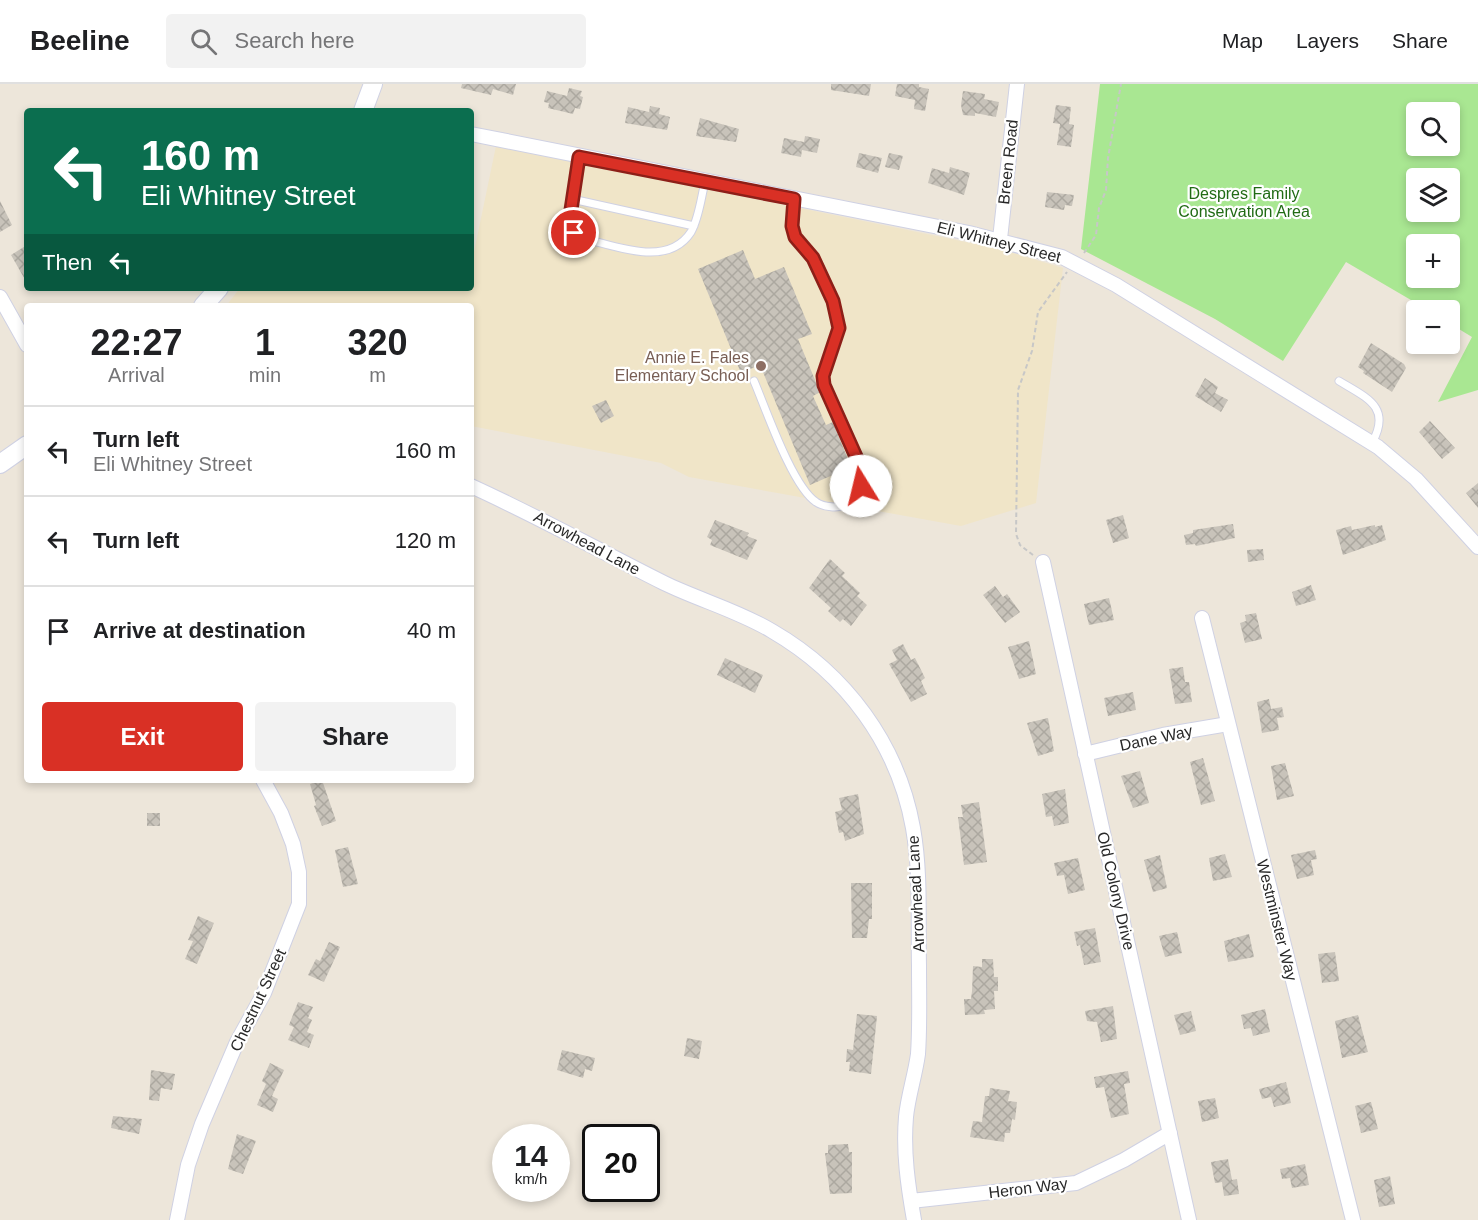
<!DOCTYPE html>
<html lang="en">
<head>
<meta charset="utf-8">
<style>
  :root { --surface:#fff; --page:#f2f2f2; --text:#202124; --muted:#757577; --line:#e0e0e0; --accent:#d93025 }
  body { margin:0; font-family:Arial,sans-serif; background:var(--page); color:var(--text); height:100vh; display:flex; flex-direction:column; font-size:22px; white-space:nowrap }
  * { box-sizing:border-box; margin:0 }
  p { font-size:20px; color:var(--muted) }
  .icon { flex:none; width:33px; height:33px; fill:none; stroke:currentColor; stroke-width:2; stroke-linecap:round; stroke-linejoin:round }
  .map { position:relative; flex:1; overflow:hidden }
  .side { position:absolute; left:24px; top:219px; width:450px; height:480px; display:flex; flex-direction:column; background:var(--surface); border-radius:6px; box-shadow:0 3px 9px #0003 }
  .side>* { flex:none }
  .top-card { position:absolute; left:24px; top:24px; width:450px; height:183px; border-radius:6px; box-shadow:0 3px 9px #0003; background:#0b6e4f; color:#fff; overflow:hidden }
  .tools { position:absolute; left:1406px; top:18px; display:grid; gap:12px }
  .tools a { display:grid; place-items:center; width:54px; height:54px; border-radius:6px; background:var(--surface); box-shadow:0 3px 9px #0003; font-size:30px }
  .speed { position:absolute; left:492px; top:1040px; display:flex; gap:12px; font-size:30px; font-weight:700; text-align:center }
  .speed>* { display:grid; place-content:center; width:78px; height:78px; border-radius:50%; background:var(--surface); box-shadow:0 3px 9px #0003; line-height:1 }
  .speed small { font-size:15px; font-weight:400 }
  .speed .limit { border:3px solid #111; border-radius:9px; background:#fff; color:#111 }
  .pin { position:absolute; display:grid; place-items:center; width:51px; height:51px; color:#fff; margin:-26px; border:3px solid #fff; border-radius:50%; box-shadow:0 2px 6px #0007 }
  .me { position:absolute; width:66px; margin:-33px; rotate:351deg; stroke-linejoin:round; filter:drop-shadow(0 0 4px #0008) }
  .turn { display:flex; align-items:center; gap:21px; height:126px; padding:0 18px; font-size:27px }
  .turn .icon { width:78px; height:78px; stroke-width:2.5 }
  .turn b { display:block; font-size:42px; line-height:51px }
  .then { display:flex; align-items:center; height:57px; padding:0 18px; background:#0003; gap:12px; font-size:22px }
  .eta { display:flex; justify-content:space-evenly; align-items:center; height:102px; text-align:center }
  .eta b { font-size:36px; font-weight:800; line-height:42px }
  .action { display:flex; gap:12px; margin-top:auto; padding:12px 18px }
  .action a { flex:1; height:69px; border-radius:6px; background:var(--accent); color:#fff; font-size:24px; font-weight:800; line-height:69px; text-align:center }
  .action a+a { background:var(--page); color:var(--text) }
  ul { padding:0; list-style:none }
  li { display:flex; align-items:center; gap:18px; height:90px; padding:0 18px; border-top:2px solid var(--line) }
  li div { flex:1 }
  li b { display:block; font-size:22px }
  li em { font-style:normal }
  header { display:flex; align-items:center; gap:36px; box-sizing:border-box; height:84px; padding:0 30px; background:var(--surface); border-bottom:2px solid var(--line) }
  header strong { font-size:28px }
  nav { display:flex; gap:33px; margin-inline-start:auto; font-size:21px }
  .search { width:420px; height:54px; background:var(--page); display:flex; align-items:center; gap:15px; box-sizing:border-box; padding:0 21px; border-radius:6px; color:var(--muted); font-size:22px }
  .map>svg:first-child { display:block }
</style>
</head>
<body>
<header>
<strong>Beeline</strong>
<div class="search"><svg class="icon" aria-label="search" viewBox="0 0 24 24"><circle cx="10" cy="10" r="6"/><path d="M15 15l6 6"/></svg>Search here</div>
<nav><a>Map</a><a>Layers</a><a>Share</a></nav>
</header>
<div class="map">
<svg width="1478" height="1136" viewBox="0 0 1478 1136">
  <defs>
    <pattern id="building-cross-hatch" width="8" height="8" patternUnits="userSpaceOnUse" patternTransform="scale(1.5)"><rect width="8" height="8" fill="#c8c3ba"/><path d="M0 0l8 8M0 8l8-8" fill="none" stroke="#aca8a0"/></pattern>
  </defs>
  <rect width="100%" height="100%" fill="#ede6da"/>
  <path fill="#f0e5c8" d="M496,62L1000,165L1063,184L1036,419L961,442L689,393L661,379L471,342V222H226L240,204H471V169L474,168Z"/>
  <path fill="#a9e792" fill-rule="evenodd" d="M1100,0H1478V306L1438,318L1472,253L1449,239V226H1428L1346,178L1283,277L1215,235L1081,165ZM1416,28H1449V62H1416ZM1416,94H1449V128H1416ZM1416,160H1449V194H1416Z"/>
  <path fill="url(#building-cross-hatch)" d="M462,0H516L513,11L493,5L491,11L461,4Z
    M831,0H871L869,12L831,6Z
    M897,0H919V3L929,5L925,27L914,25L915,16L895,12Z
    M569,4L582,7L580,12L583,13L580,25L575,24L573,30L548,24L549,19L544,18L547,7L567,12Z
    M963,7L985,10L984,15L999,18L996,33L975,29V32L963,31L961,21Z
    M1056,21L1071,23L1069,40L1074,41L1071,63L1057,61L1060,40L1053,39Z
    M650,22L660,24L659,30L670,33L667,46L625,39L628,23L649,28Z
    M700,34L739,45L736,58L696,52Z
    M805,52L820,55L817,69L802,66L801,73L781,69L784,54L804,58Z
    M859,69L882,74L878,89L856,83Z
    M889,69L903,72L899,86L885,83Z
    M950,83L970,89L964,111L928,99L932,84L949,89Z
    M1047,108L1074,111L1072,122L1065,121L1064,126L1045,123Z
    M0,117L12,141L0,148Z
    M27,161V199L11,171Z
    M743,166L755,195L784,183L812,250L798,255L820,308L813,312L826,341L833,338L851,383L810,401L760,281L741,289L698,185Z
    M1371,259L1404,280L1406,284L1392,308L1363,289L1364,287L1358,283Z
    M1205,294L1218,303L1215,309L1228,316L1221,328L1195,312Z
    M606,316L614,332L601,339L592,322Z
    M1430,337L1455,364L1442,375L1419,348Z
    M1478,399V424L1466,409Z
    M1123,431L1129,454L1113,459L1106,436Z
    M715,436L749,449L747,452L757,456L747,476L710,461L712,456L707,453Z
    M1233,440L1235,454L1196,462L1195,460L1186,461L1184,451L1193,449V446Z
    M1375,441V443L1382,441L1386,456L1343,471L1336,446L1351,442L1352,446Z
    M1263,465L1264,476L1248,478L1247,466Z
    M830,475L845,489L842,492L860,509L857,512L867,521L851,542L843,535L840,538L828,527L831,524L809,504Z
    M1311,501L1316,516L1296,522L1292,508Z
    M995,502L1003,513L1007,510L1020,528L1005,539L983,511Z
    M1109,514L1114,536L1089,541L1084,520Z
    M1256,529L1262,555L1245,559L1240,539L1246,537L1245,531Z
    M1029,557L1036,590L1019,595L1008,563Z
    M903,560L911,576L915,574L925,594L921,597L927,610L911,618L889,580L897,576L892,566Z
    M725,574L763,591L755,609L717,591Z
    M1183,583L1185,598H1189L1192,618L1175,620L1169,585Z
    M1133,608L1136,626L1108,632L1104,614Z
    M1269,615L1271,625L1282,623L1284,633L1277,634L1279,646L1262,649L1257,618Z
    M1048,634L1054,667L1038,672L1027,639Z
    M1203,674L1215,717L1201,721L1190,678Z
    M1285,679L1294,712L1277,716L1271,682Z
    M1140,687L1149,719L1133,724L1121,692Z
    M322,696L336,737L322,742L314,722L316,721L310,700Z
    M1065,705L1069,739L1054,742L1052,732L1046,733L1042,710Z
    M858,710L864,750L845,757L843,748L839,749L835,728L842,726L839,714Z
    M979,718L987,778L964,781L958,733H963L961,721Z
    M147,729H160V742H147Z
    M348,763L358,800L343,803L335,766Z
    M1315,766L1317,775L1311,776L1314,791L1297,795L1291,771Z
    M1225,770L1232,793L1213,797L1209,774Z
    M1160,771L1167,804L1153,808L1144,776Z
    M1078,774L1085,806L1068,810L1064,791L1057,792L1054,779Z
    M851,799H872V835H869L867,854H852Z
    M198,832L214,839L197,880L185,875L193,857L188,856Z
    M1095,844L1101,878L1084,881L1080,861L1077,862L1074,848Z
    M1177,848L1182,869L1165,873L1159,852Z
    M1249,850L1254,873L1228,878L1224,857Z
    M329,858L340,863L324,898L308,891L316,875L320,877Z
    M1335,868L1339,897L1322,899L1318,870Z
    M982,875H993L994,893H998V907H994L995,925L984,926L985,930L965,931L964,915H971L972,907L973,882L982,883Z
    M298,918L313,923L308,934L312,936L307,948L314,951L309,964L288,956L294,943L289,941Z
    M1113,922L1117,955L1101,958L1097,938L1087,937L1085,927Z
    M1265,925L1270,948L1253,952L1251,944L1244,945L1241,931Z
    M1191,927L1196,947L1180,951L1174,931Z
    M857,930L877,932L871,990L849,987L850,978H846L847,965L853,966Z
    M1358,931L1368,968L1342,974L1335,937Z
    M687,954L702,957L699,975L684,972Z
    M562,966L595,974L592,987L585,985L583,994L557,986Z
    M270,979L284,986L272,1012L278,1015L273,1028L257,1021L266,1000L262,997Z
    M151,986L175,990L172,1006L161,1004L159,1017L149,1016Z
    M1128,987L1130,999L1124,1000L1129,1030L1111,1034L1104,1003L1096,1004L1094,993Z
    M1286,998L1291,1019L1274,1023L1271,1013L1262,1015L1259,1005Z
    M990,1004L1010,1007L1008,1017L1017,1018L1015,1036L1012,1035L1010,1049H1005L1004,1058L970,1053L973,1037L982,1038L985,1012H989Z
    M1215,1014L1219,1034L1202,1038L1198,1017Z
    M1371,1018L1378,1045L1361,1049L1355,1022Z
    M113,1032L142,1035L139,1050L111,1044Z
    M237,1050L256,1057L243,1090L228,1085Z
    M848,1060L849,1068H852V1109L830,1110L825,1069H828V1061Z
    M1228,1075L1232,1096L1237,1095L1239,1110L1224,1112L1222,1098L1215,1099L1211,1078Z
    M1305,1080L1309,1101L1292,1104L1290,1094L1282,1095L1280,1085Z
    M1390,1092L1395,1120L1379,1123L1374,1096Z"/>
  <g fill="none" stroke-linecap="round" stroke-linejoin="round">
    <g stroke="#cfd1e3" stroke-width="9">
      <path id="lane" d="M579,73C575,97 559,137 581,154C614,161 667,185 691,148C699,134 701,114 705,98
        M572,115L694,142
        M754,297C766,325 792,402 816,418C823,423 839,425 846,420C857,413 865,398 861,385C854,358 836,327 824,301L823,292L839,244L833,217L813,174L795,153L792,142L794,115
        M1339,297C1367,314 1392,323 1372,359"/>
    </g>
    <g stroke="#cfd1e3" stroke-width="16">
      <path id="street" d="M471,50L969,149L1062,173L1116,201L1378,363L1416,395L1478,463
        M1000,155L1017,0
        M0,213L27,261
        M471,402C537,432 600,467 664,499C699,516 739,527 772,547C846,590 898,660 913,744C921,789 918,836 919,882C919,911 920,942 918,970C915,992 908,1012 906,1033C903,1068 908,1102 914,1136
        M1043,478L1189,1136
        M1202,534L1353,1136
        M1085,670L1163,651L1228,640
        M911,1117L1076,1099L1124,1076L1170,1049
        M177,1136L188,1081L202,1040L237,958L264,909L299,820V788L293,760L281,729L263,696"/>
    </g>
    <g stroke="#cfd1e3" stroke-width="20">
      <path id="secondary" d="M363,27L373,0
        M203,222L219,204
        M0,380L27,361"/>
    </g>
    <path stroke="#c7c7c7" stroke-width="2" stroke-dasharray="4.5 3" stroke-linecap="butt" d="M1084,169L1096,151L1099,124L1106,106L1108,74L1121,0
      M1033,471L1020,461L1016,450L1018,306L1032,267L1038,228L1067,188"/>
    <use href="#lane" stroke="#fff" stroke-width="7"/>
    <use href="#street" stroke="#fff" stroke-width="14"/>
    <use href="#secondary" stroke="#fff" stroke-width="18"/>
  </g>
  <g fill="none" stroke-linecap="round" stroke-linejoin="round">
    <g stroke="#8d1f18" stroke-width="15">
      <path id="route" d="M574,149L569,139L579,73L794,115L792,142L795,153L813,174L833,217L839,244L823,292L824,301L862,386L861,402"/>
    </g>
    <use href="#route" stroke="#d93025" stroke-width="10"/>
  </g>
  <circle fill="#8d6e63" stroke="#fff" stroke-width="2" cx="761" cy="282" r="6"/>
  <g text-anchor="middle" dominant-baseline="central" stroke-width="4.5" stroke-linejoin="round" paint-order="stroke">
    <g font-size="16" fill="#292929" stroke="#fff">
      <text transform="translate(1008 78) rotate(-84)">Breen Road</text>
      <text transform="translate(999 158) rotate(14)">Eli Whitney Street</text>
      <text transform="translate(587 459) rotate(28)">Arrowhead Lane</text>
      <text transform="translate(1156 654) rotate(-12)">Dane Way</text>
      <text transform="translate(1116 807) rotate(77)">Old Colony Drive</text>
      <text transform="translate(916 810) rotate(-93)">Arrowhead Lane</text>
      <text transform="translate(1277 836) rotate(76)">Westminster Way</text>
      <text transform="translate(258 916) rotate(-65)">Chestnut Street</text>
      <text transform="translate(1028 1104) rotate(-7)">Heron Way</text>
    </g>
    <g font-size="16" fill="#216b15" stroke="#fff">
      <text x="1244" y="109">Despres Family<tspan x="1244" dy="18">Conservation Area</tspan></text>
    </g>
    <g font-size="16" fill="#785e54" stroke="#fff" text-anchor="end">
      <text x="749" y="273">Annie E. Fales<tspan x="749" dy="18">Elementary School</tspan></text>
    </g>
  </g>
</svg>
<div class="tools">
<a><svg class="icon" aria-label="search" viewBox="0 0 24 24"><circle cx="10" cy="10" r="6"/><path d="M15 15l6 6"/></svg></a>
<a><svg class="icon" aria-label="layers" viewBox="0 0 24 24"><path d="M12 4l9 5-9 5-9-5zM3 14l9 5 9-5"/></svg></a>
<a>+</a>
<a>−</a>
</div>
<div class="speed"><div>14<small>km/h</small></div><div class="limit">20</div></div>
<div class="pin" style="left:574px;top:149px;background:#d93025"><svg class="icon" aria-label="arrive" viewBox="0 0 24 24"><path d="M6 21V4h12l-3 4 3 4H6"/></svg></div>
<svg class="me" style="left:861px;top:402px" viewBox="-20 -20 40 40"><circle r="19" fill="#fff"/><path d="M0-13L10 11 0 6-10 11z" fill="#d93025"/></svg>
<div class="top-card">
<div class="turn"><svg class="icon" aria-label="left" viewBox="0 0 24 24"><path d="M17 20v-9H6M10 6l-5 5 5 5"/></svg><div><b>160 m</b>Eli Whitney Street</div></div>
<div class="then">Then<svg class="icon" aria-label="left" viewBox="0 0 24 24"><path d="M17 20v-9H6M10 6l-5 5 5 5"/></svg></div>
</div>
<section class="side">
<div class="eta">
<div><b>22:27</b><p>Arrival</p></div>
<div><b>1</b><p>min</p></div>
<div><b>320</b><p>m</p></div>
</div>
<ul>
<li><svg class="icon" aria-label="left" viewBox="0 0 24 24"><path d="M17 20v-9H6M10 6l-5 5 5 5"/></svg><div><b>Turn left</b><p>Eli Whitney Street</p></div><em>160 m</em></li>
<li><svg class="icon" aria-label="left" viewBox="0 0 24 24"><path d="M17 20v-9H6M10 6l-5 5 5 5"/></svg><div><b>Turn left</b></div><em>120 m</em></li>
<li><svg class="icon" aria-label="arrive" viewBox="0 0 24 24"><path d="M6 21V4h12l-3 4 3 4H6"/></svg><div><b>Arrive at destination</b></div><em>40 m</em></li>
</ul>
<div class="action"><a>Exit</a><a>Share</a></div>
</section>
</div>
</body>
</html>
